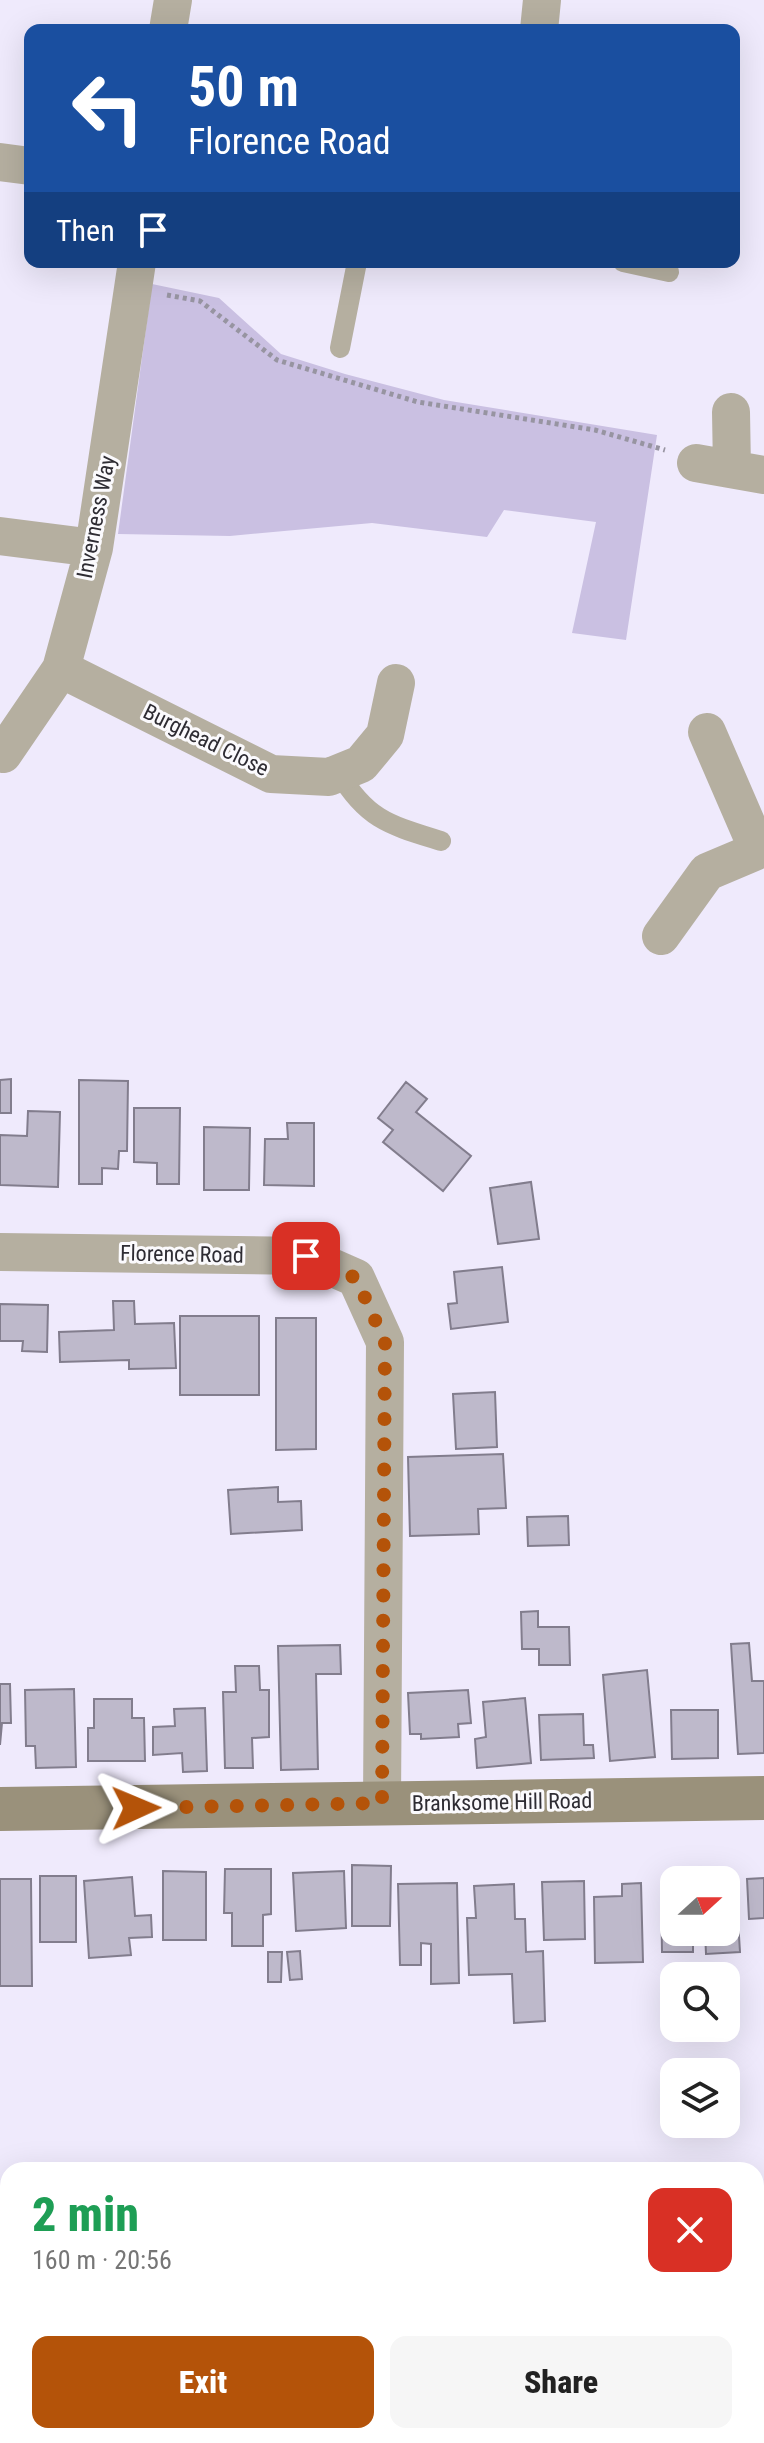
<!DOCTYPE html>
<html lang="en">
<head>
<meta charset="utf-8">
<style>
  :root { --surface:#fff; --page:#f6f6f6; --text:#222; --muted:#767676; --accent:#b45309 }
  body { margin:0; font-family:"Roboto Condensed",sans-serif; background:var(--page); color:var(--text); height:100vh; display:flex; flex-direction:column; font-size:30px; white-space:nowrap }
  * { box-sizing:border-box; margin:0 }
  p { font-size:26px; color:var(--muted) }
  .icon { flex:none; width:44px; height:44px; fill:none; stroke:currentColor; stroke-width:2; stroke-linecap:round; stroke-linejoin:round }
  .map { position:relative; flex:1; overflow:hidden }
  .side { position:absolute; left:0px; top:2162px; width:764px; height:282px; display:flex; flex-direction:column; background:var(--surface); border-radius:24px 24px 0 0; box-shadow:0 8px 32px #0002 }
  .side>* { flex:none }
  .guide { position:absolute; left:24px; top:24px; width:716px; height:244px; border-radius:16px; box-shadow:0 8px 32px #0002; background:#1a4fa0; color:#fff; overflow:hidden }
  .needle { width:52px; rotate:69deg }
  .fabs { position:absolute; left:660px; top:1866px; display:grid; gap:16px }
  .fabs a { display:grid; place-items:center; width:80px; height:80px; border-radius:16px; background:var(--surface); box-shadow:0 8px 32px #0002; font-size:40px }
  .pin { position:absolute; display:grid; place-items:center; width:68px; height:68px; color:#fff; margin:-34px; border-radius:16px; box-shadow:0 4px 12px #0006 }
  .me { position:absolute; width:88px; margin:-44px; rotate:89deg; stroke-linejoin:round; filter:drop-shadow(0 0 6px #0008) }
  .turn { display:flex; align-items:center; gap:28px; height:168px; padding:0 32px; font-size:36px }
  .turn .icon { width:104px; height:104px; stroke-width:2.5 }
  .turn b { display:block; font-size:56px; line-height:68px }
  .then { display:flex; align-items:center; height:76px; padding:0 32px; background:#0003; gap:16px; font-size:30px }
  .round { display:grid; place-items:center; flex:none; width:84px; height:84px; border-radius:16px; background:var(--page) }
  .head { display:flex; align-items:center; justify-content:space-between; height:136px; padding:0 32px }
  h1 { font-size:48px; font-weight:800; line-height:60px; color:#1e9e55 }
  .primary-button { display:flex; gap:16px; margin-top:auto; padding:16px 32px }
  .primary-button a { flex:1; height:92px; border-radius:16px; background:var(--accent); color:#fff; font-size:32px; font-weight:800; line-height:92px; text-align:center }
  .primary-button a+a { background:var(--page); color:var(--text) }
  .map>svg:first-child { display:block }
</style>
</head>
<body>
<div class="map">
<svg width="764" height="2443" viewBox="0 0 764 2443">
  <rect width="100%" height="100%" fill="#efeafc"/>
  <path fill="#cac0e2" d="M152,284L219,298L281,354L345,374L444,400L657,435L626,640L572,633L596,522L504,510L487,537L372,523L230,536L118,534Z"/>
  <path fill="#beb9cb" stroke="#827d8d" stroke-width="2" d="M11,1079V1113H0V1080Z
    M79,1080L128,1081L127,1151H119L118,1169L102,1168V1184H79Z
    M406,1082L427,1099L416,1112L471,1156L443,1191L383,1142L393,1130L378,1118Z
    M134,1108H180L179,1184H157V1163L134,1162Z
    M28,1111L60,1112L58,1187L0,1185V1135L27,1136Z
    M287,1123H314V1186L264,1185L265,1139H288Z
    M204,1127L250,1128L249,1190H204Z
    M531,1182L539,1239L498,1244L490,1188Z
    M502,1267L508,1322L451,1329L448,1304L457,1303L454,1272Z
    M113,1301H134L135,1324L174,1323L176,1368L129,1369V1360L60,1362L59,1332L114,1330Z
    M0,1304L48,1305L47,1352L22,1351L23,1341H0Z
    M180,1316H259V1395H180Z
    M276,1318H316V1449L276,1450Z
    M495,1392L497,1447L456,1449L453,1394Z
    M503,1454L506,1508L478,1509L479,1534L410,1536L408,1457Z
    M278,1487V1502L301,1501L302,1530L231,1534L228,1490Z
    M568,1516L569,1545L528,1546L527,1517Z
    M538,1611V1627H569L570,1665H539V1649H522L521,1612Z
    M749,1643L752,1681H764V1753L738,1754L731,1644Z
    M340,1645L341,1674H316L318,1769L281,1770L278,1646Z
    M235,1666H259L260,1690H269V1737L252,1738L253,1768H225L223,1692H236Z
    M647,1670L655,1757L610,1761L603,1675Z
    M0,1684H10L11,1723H2L0,1745Z
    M74,1689L76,1767L36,1768L35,1746H26L25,1690Z
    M468,1690L471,1723L458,1724L459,1737L421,1739V1734H410L408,1693Z
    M525,1698L531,1763L477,1768L475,1739L486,1737L483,1702Z
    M94,1699H132V1718H144L145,1761H88V1728H94Z
    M205,1708L207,1771L183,1772L182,1753L153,1755V1727L175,1726L174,1709Z
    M671,1710H718V1758L672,1759Z
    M583,1714L584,1745H593L594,1758L541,1760L539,1715Z
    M352,1865L391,1866L390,1926H352Z
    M225,1869H271V1914L263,1915V1946H232V1913H224Z
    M163,1871L206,1872V1940H163Z
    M344,1871L346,1928L296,1931L293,1873Z
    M40,1876H76V1942H40Z
    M132,1877L135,1916L151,1915L152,1937L129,1938L131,1955L89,1958L84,1881Z
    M764,1878V1918L749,1919L747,1879Z
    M0,1879H31L32,1986H0Z
    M584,1881L585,1939L544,1940L542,1882Z
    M457,1883L459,1983L431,1984V1944L421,1943V1965H400L398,1884Z
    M641,1883L643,1962L595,1963L594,1897L622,1896V1884Z
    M514,1884L515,1919H525L526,1952L543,1951L545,2021L514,2023L512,1974L469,1975L467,1918H476L474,1886Z
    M736,1888L740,1952L706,1954L705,1932H726V1889Z
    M661,1889H674V1932H693V1952H662Z
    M300,1951L302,1979L290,1980L287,1952Z
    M268,1952H282L281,1982H268Z
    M756,2387H759L761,2416H764V2443H718V2436H756Z
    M0,2398H8V2436H25V2443H0Z
    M36,2436H87V2443H36Z
    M97,2436H128L129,2443H97Z
    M225,2436H280V2443H225Z
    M290,2436H348V2443H290Z
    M356,2436H393V2443H356Z
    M661,2436H705V2443H661Z"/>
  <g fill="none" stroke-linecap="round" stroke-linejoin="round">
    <path stroke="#9794a1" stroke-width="5" stroke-dasharray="4 4" stroke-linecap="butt" d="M167,295L200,301L277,360L418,402L595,430L665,450"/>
    <path stroke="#b5afa0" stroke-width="20" d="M623,262L669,272
      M340,348L357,262
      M339,773C367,820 390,825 441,841"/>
    <path stroke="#b5afa0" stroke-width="38" d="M168,30L173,0
      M539,30L542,0
      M0,162L30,166
      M731,412L732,469
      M696,463L764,475
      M0,536L94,548
      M61,669L271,774L329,777L361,764L385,735L396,683
      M707,732L758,850
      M3,754L61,669L94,548L137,262
      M661,936L707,872L764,848
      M0,1252L306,1256L356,1278L385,1342L382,1803"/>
    <path stroke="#9a917b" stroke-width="44" d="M0,1809L764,1798"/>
  </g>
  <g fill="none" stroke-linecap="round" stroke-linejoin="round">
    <path stroke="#b45309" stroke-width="14" stroke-dasharray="0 25.2" d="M136,1808L382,1803L385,1342L356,1278L306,1256"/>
  </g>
  <g text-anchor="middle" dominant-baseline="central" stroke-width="6" stroke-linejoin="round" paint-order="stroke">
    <g font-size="22" fill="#2e2c33" stroke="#fbfafd">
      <text transform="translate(96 517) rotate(-79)">Inverness Way</text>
      <text transform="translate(206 740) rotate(26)">Burghead Close</text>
      <text transform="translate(182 1254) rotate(1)">Florence Road</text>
      <text transform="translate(502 1802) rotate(-1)">Branksome Hill Road</text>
    </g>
  </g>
</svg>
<div class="fabs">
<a><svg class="needle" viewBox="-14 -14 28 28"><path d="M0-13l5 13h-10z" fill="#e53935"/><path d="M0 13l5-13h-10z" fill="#767676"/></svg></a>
<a><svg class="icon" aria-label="search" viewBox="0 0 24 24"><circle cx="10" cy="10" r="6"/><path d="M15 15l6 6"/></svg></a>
<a><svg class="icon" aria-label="layers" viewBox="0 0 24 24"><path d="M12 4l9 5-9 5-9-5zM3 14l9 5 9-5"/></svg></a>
</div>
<div class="pin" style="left:306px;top:1256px;background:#d93025"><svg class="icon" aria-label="arrive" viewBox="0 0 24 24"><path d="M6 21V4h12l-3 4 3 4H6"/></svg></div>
<svg class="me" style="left:136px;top:1808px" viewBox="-20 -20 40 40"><path d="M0-17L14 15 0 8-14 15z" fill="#b45309" stroke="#fff" stroke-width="4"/></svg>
<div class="guide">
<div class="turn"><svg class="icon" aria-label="left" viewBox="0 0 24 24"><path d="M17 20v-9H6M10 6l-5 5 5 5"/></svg><div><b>50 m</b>Florence Road</div></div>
<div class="then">Then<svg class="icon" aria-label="arrive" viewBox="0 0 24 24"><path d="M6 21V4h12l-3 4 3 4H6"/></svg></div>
</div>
<section class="side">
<div class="head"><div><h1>2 min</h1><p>160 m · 20:56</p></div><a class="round" style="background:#d93025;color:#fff"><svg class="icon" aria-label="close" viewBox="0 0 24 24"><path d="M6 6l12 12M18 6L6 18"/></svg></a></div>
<div class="primary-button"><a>Exit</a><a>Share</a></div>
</section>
</div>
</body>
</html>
